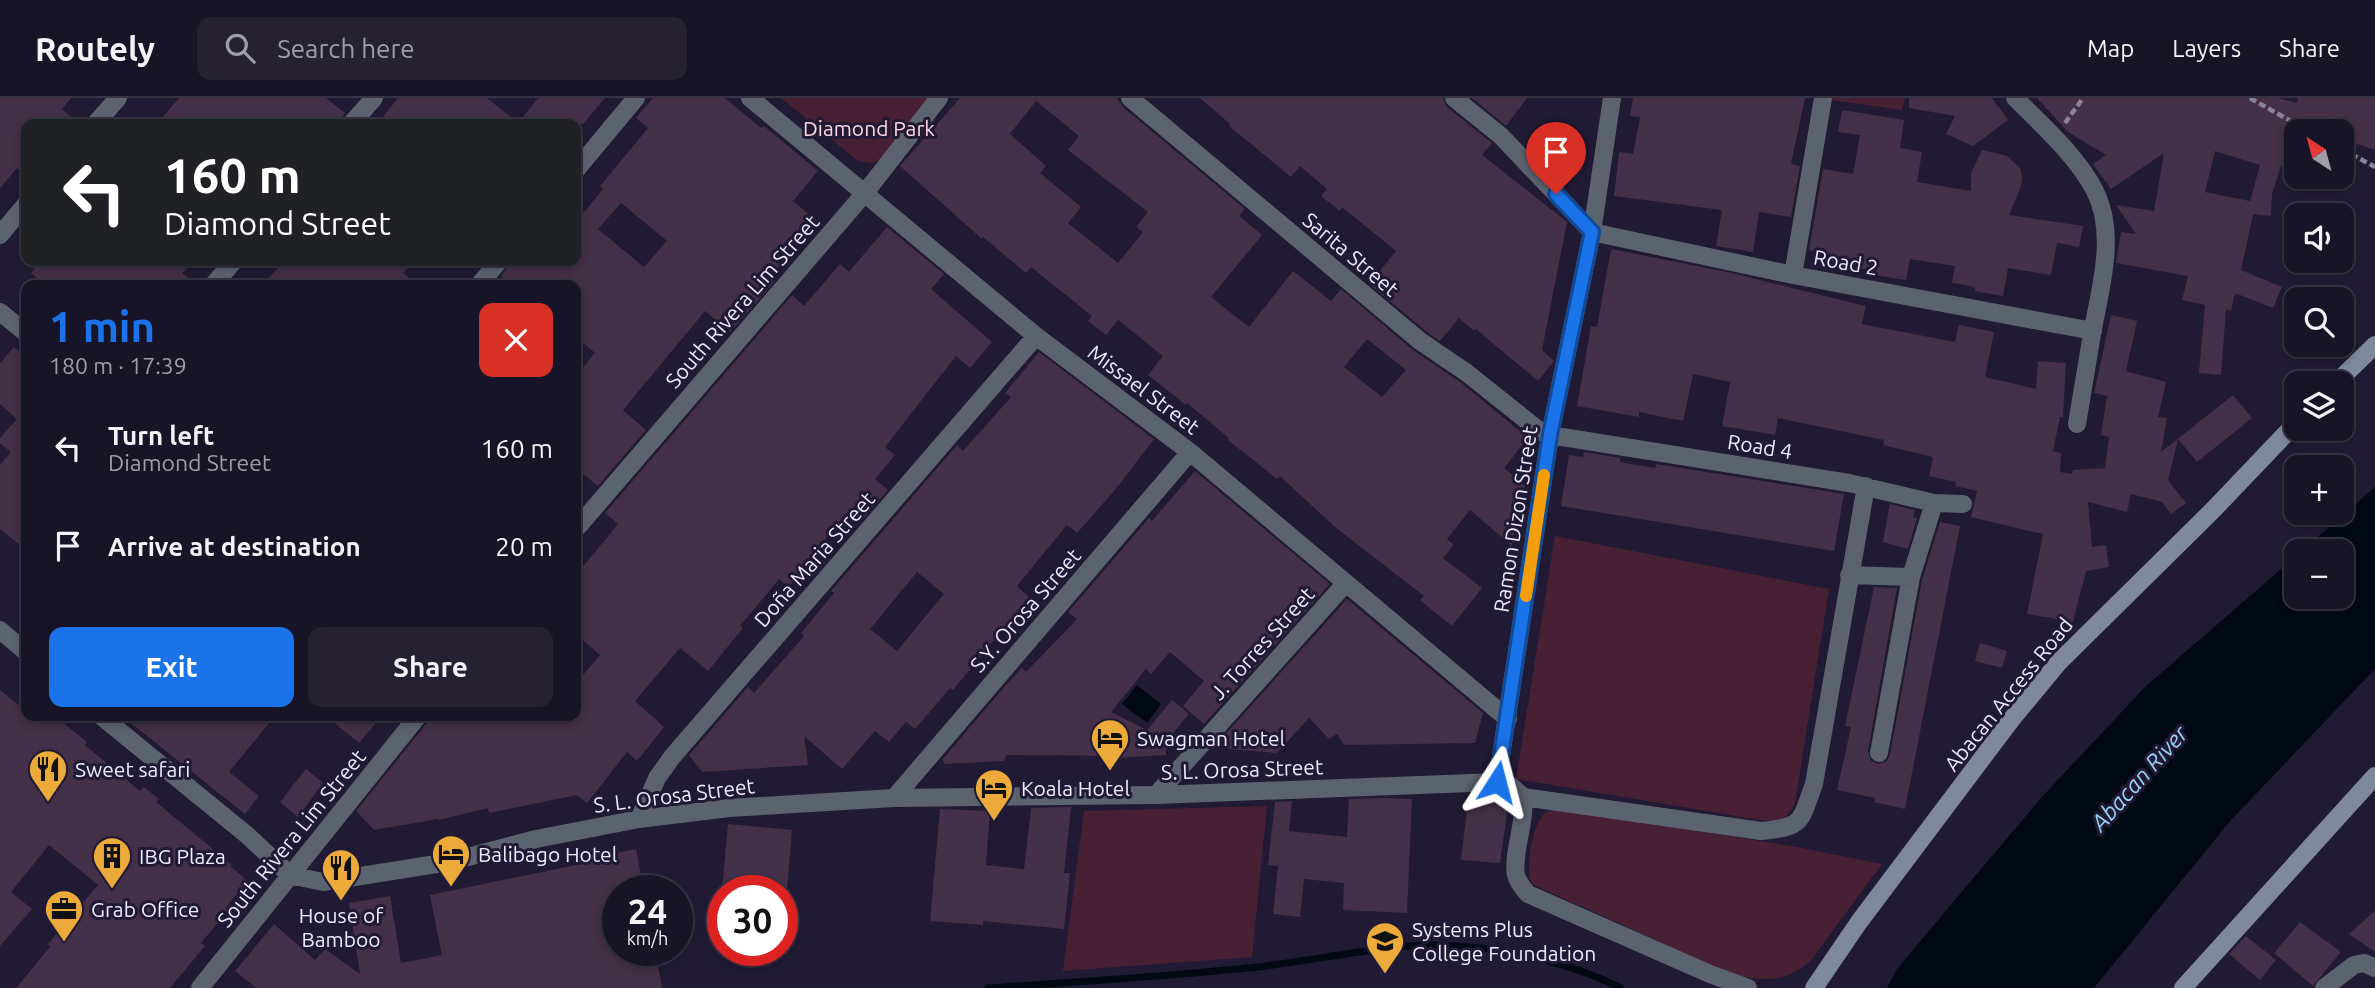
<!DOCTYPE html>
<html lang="en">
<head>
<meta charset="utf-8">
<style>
  :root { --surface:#181427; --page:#252133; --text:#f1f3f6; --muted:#9f9ea7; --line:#363344; --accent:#1a73e8 }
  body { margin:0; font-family:Ubuntu,sans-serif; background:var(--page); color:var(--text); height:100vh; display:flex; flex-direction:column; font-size:26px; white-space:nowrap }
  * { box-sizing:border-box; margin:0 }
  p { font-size:23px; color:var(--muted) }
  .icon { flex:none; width:38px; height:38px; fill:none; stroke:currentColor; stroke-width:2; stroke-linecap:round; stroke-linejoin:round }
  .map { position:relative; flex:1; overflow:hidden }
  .side { position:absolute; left:21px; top:182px; width:560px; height:441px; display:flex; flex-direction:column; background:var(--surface); border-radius:14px; box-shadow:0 4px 10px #0003,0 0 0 2px var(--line) }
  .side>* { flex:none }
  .hud { position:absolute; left:21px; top:21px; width:560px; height:147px; border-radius:14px; box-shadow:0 4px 10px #0003,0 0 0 2px var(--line); background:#202124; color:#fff; overflow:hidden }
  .needle { width:46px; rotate:324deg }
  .controls { position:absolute; left:2284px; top:21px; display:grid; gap:14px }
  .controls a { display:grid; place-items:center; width:70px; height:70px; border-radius:14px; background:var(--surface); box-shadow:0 4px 10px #0003,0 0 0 2px var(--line); font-size:35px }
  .speed { position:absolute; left:602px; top:777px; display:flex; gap:14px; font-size:35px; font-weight:700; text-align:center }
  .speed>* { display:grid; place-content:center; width:91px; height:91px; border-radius:50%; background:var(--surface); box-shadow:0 4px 10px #0003,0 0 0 2px var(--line); line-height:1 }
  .speed small { font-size:18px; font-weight:400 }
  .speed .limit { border:10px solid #d22; background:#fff; color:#111 }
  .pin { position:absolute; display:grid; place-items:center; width:60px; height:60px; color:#fff; margin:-72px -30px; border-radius:50% 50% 50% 0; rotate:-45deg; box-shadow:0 0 7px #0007 }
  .pin .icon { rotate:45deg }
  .me { position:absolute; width:77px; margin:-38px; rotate:9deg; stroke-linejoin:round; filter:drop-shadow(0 0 5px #0008) }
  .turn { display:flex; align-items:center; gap:24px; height:147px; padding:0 28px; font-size:32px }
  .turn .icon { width:91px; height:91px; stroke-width:2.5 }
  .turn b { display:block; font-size:49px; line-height:60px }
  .round { display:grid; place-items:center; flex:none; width:74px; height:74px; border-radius:14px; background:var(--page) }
  .headline { display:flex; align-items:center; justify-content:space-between; height:119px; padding:0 28px }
  h1 { font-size:42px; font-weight:700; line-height:52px; color:var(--accent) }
  .cta { display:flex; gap:14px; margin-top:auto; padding:14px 28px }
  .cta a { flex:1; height:80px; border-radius:14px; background:var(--accent); color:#fff; font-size:28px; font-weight:700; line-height:80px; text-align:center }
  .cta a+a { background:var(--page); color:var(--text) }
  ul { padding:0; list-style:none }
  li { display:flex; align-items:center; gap:21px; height:98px; padding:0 28px }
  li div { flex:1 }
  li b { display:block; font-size:26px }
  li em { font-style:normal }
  header { display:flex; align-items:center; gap:42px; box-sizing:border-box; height:98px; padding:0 35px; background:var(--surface); border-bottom:2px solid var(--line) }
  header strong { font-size:33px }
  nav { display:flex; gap:38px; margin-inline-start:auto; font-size:24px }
  .search { width:490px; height:63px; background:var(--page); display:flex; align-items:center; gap:18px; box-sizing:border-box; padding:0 24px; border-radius:14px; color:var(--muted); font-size:26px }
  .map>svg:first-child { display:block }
</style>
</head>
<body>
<header>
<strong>Routely</strong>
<div class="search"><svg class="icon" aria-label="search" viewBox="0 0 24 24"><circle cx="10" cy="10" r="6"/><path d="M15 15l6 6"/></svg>Search here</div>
<nav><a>Map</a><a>Layers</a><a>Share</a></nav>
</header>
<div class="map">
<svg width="2375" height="890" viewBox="0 0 2375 890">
  <rect width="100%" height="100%" fill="#201a34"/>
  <path fill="#482034" d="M781,0H932L880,62L872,65L858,63Z
    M1832,0H1905L1902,12L1831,2Z
    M1555,438L1829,491L1795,705C1787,722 1778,725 1760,722L1516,681Z
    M1267,708L1252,859L1063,873L1084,713Z
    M1559,711L1797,749L1882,766L1811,862C1786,885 1765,883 1733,877L1532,786C1524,773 1533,728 1543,717C1547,713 1553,712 1559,711Z"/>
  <path fill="#000914" d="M2375,389V571L2231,722L2094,890H1887L1896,872L2040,701L2145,589L2296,458V499H2342V453H2302Z
    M1137,587L1161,606L1147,625L1122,606Z"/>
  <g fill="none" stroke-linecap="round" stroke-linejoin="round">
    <path stroke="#000914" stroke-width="7" d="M988,890C1075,884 1161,879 1247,870C1301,865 1356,852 1410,848C1479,844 1559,859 1621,890"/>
  </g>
  <path fill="#443048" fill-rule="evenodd" d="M0,0H71L62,11L80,26H26V78L17,70L0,90Z
    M179,0H326L345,15L337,26H157Z
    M398,0H487L518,25L538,0H605L583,26H377Z
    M653,0H725L761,30L764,28L818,73L793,103L817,123L771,179L775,183L730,234L705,213L641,290L623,312L646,332L598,388L576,370V278L595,255L576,239V187H512L501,178L512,163H576V124L603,91L600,88L648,30L636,20ZM621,105L667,143L644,169L598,131Z
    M960,0H1117L1123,9L1245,111L1239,118L1262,137L1211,199L1249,229L1293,173L1331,203L1341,191L1413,252L1460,284L1528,340L1504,370L1525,387L1512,448L1470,412L1447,441L1454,447L1443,460L1482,490L1452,528L1420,502L1424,498L1335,429L1280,378L1277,381L1228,342L1229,340L1187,305L1186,307L1148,277L1163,258L1118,222L1106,237L1088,223L1092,218L1031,169L1026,175L983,139L982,141L900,68ZM1036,3L1079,38L1068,52L1148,114L1136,129L1143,134L1118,165L1068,125L1081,109L1040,75L1046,68L1010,36ZM1367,241L1406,272L1382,299L1344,269Z
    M1200,0H1443L1447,9L1492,45L1482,57L1567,124L1542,252L1554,263L1538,283L1476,231L1474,233L1459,220L1440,243L1427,234L1369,186L1396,153L1342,109L1340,113L1321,98L1327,91L1300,68L1291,79L1229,28L1230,26Z
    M1472,0H1527L1506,28Z
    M1633,0H1805L1791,66L1800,68L1791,119L1759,114L1753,154L1716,148L1722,112L1614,98L1619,54L1633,56L1640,19L1630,18Z
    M1909,0H1992L2008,22L1973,48L1946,36L1955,18L1909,10Z
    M2037,0H2278L2297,5L2298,0H2375V52L2342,41V33H2296V73L2281,68L2272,96L2271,118L2253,116L2241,172L2282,189L2273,210L2235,195L2231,213L2226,211L2221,277L2199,275L2205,207L2182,202L2188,178L2116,165L2121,134L2136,136L2116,107L2154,113L2164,55L2111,91L2093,66L2106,57L2068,34ZM2215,53L2260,67L2250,103L2205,94Z
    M1842,12L1904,22L1900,50L1922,54L1917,84L1971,93V75L1982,52L2007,58L2020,70L2022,79L2021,88L2009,117L2083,128L2079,149L2057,145L2051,177L2008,170L2003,198L1975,193V189L1952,185L1955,168L1910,161L1906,182L1868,176L1869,172L1824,165L1825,155L1809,152L1823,71L1853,76L1860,37L1838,34Z
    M887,129L944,176L931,191L992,244L970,270L956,258L885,349L895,357L875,381L888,392L859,426L846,415L814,455L825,464L813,478L805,471L789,489L779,481L740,528L743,530L708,573L680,550L635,603L664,629L637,663L627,654L587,705L577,697L489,715L488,710L439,722L438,721L374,732L356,713L427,625L429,618H576V585L600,557L576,536V477L618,426L605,415L792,197L804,208L840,166L849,174Z
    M1611,151L1727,174L1866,208L1862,226L1955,244L1959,227L1994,234L1985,279L2036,291L2038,263L2066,265L2063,319H2060L2053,353L2061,355L2060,374L2072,376L2073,372L2105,370L2109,339L2101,337L2107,298L2094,295L2111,217L2137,223L2126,273L2166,284L2158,319L2167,320L2161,354L2233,297L2252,320L2197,364L2178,341L2168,382L2186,405L2171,416L2162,404L2131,396L2127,414L2088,404L2092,449L2106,447L2109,469L2086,473L2073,524L2027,516L2043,436L1971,419L1977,393L1955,388L1956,384L1929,378L1933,359L1883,347L1884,342L1778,320L1775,337L1722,328L1730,284L1693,276L1683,323L1639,314V319L1577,308L1591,228L1597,229Z
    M41,163H194L182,175L196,187H46L31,175Z
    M284,163H413L403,175L418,187H263Z
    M14,249L26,260V452L0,431V367L11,354L0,345V340L17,321L0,306V265Z
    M1039,254L1154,341L1115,392L1077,435L1067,427L1017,488L1029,499L953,592L950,590L915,631L906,624L889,644L875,633L842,671L804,638L808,667L702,674L689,657L748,589L754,595L804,538L801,535L834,495L831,493L957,347L963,353L1011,299L1005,295ZM917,474L944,496L897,553L870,531Z
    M1584,354L1620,360V364L1637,367L1655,370L1656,366L1844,396L1834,453L1561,408L1569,357L1583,359Z
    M1195,373L1330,486L1204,626L1183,608L1204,583L1170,554L1151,576L1146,571L1111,614L1147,632L1172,602L1189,616L1166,644V657L1118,660V658L1006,657L1004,663L945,666L942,662L1005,588L1022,570L1026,574L1077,521L1068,514L1149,420L1152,423Z
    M1890,406L1915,412L1913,419L1917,420L1908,451L1883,444Z
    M1940,424L1960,428L1905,711L1874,704L1875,700L1837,692L1851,629L1845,628L1874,489L1897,490L1868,653L1871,663L1878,666L1887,663L1890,657L1922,482Z
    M1347,501L1483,615L1475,645L1344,647L1337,636L1329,641L1309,620L1277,655L1213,650Z
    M1980,545L2007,553L2002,570L1975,563Z
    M0,592L26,613V618H55L87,644L85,647L140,693L144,689L159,701L156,704L232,767L230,768L248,783L227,808L230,810L201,845L205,848L170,890H16L50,849L48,846L98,787L49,747L11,794L32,811L0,848Z
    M122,618H275L229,674L259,698L245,716Z
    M326,618H382L359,645Z
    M306,671L323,685L298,719L280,704Z
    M1469,696L1500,697L1509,702L1500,765L1461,762Z
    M1384,700L1412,701L1407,815L1343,812L1344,785L1304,781L1300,819L1273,816L1278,768L1268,767L1275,704L1292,703L1289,733L1347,739L1349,701Z
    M1071,709L1064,775H1070L1064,831L983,823V827L930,823L940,711L990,713L986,767L1024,771L1031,710Z
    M728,726L792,732L787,793H722Z
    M636,751L644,793H618V852H655L662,890H256L235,873L274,826L315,862L325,851L360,876L349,805L390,798L401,865L442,857L430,797L581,766L580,762Z
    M2375,813V854L2349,836Z
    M2300,824L2341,854L2313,888L2274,855Z
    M2246,838L2276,862L2260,882L2229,856Z"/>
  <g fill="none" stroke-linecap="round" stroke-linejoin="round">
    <path stroke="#89849b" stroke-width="4.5" stroke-dasharray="7 3.5" stroke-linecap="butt" d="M2250,0L2308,33
      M2065,25L2083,0
      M2342,51L2375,69"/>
    <path stroke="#5c6370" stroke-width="18" d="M750,0L1036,238L1190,354L1508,621
      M1130,0L1420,243L1467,275L1541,334L1550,337L1849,385L1934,405L1963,406
      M1454,0L1501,38L1592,134L1793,177L2093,233
      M2015,0C2043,28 2077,58 2095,93C2117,137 2100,191 2092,236C2087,266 2082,296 2077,326
      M95,26L118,0
      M351,26L374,0
      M576,72L636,0
      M0,137L26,106
      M1793,177L1823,0
      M213,187L234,163
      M479,187L499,163
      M0,214L26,235
      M576,431L864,96L939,0
      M1849,477L1911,479
      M0,532L26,554
      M101,618L247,737L290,777L323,784L449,764L536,741L639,721L729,710L894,700L1156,697L1497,684L1511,688L1523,699C1526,725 1512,755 1516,777C1518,785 1523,790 1528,796L1710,876L1748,890
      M1879,655L1911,479L1934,405
      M1497,684L1550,337L1592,134L1612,0
      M1156,697L1345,486
      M1523,699L1761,733C1804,729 1800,724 1814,686L1866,388
      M894,700L1190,354
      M639,721L657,680L672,659L1036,238
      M200,890L418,618
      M2324,890L2354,867L2364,865L2375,870"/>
    <path stroke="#7f899e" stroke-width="18" d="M2336,285L2375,247
      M1814,890L1859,824L2011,622L2059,564L2214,411L2296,325
      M2183,890L2375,678"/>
  </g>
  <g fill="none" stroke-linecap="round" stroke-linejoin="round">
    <g stroke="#114b97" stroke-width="18">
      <path id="route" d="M1497,684L1550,337L1592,134L1556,96"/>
    </g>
    <use href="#route" stroke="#1a73e8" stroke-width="12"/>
    <path stroke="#f59e0b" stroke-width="12" d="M1526,498L1544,377"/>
  </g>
  <defs>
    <g id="hotel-pin" transform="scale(2.0125)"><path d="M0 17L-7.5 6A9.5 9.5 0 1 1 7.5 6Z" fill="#ebaa39" stroke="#201a34"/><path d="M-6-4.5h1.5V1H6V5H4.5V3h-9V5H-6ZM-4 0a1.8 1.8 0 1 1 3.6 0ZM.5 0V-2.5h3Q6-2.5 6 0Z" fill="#111"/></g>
    <g id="restaurant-pin" transform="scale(2.0125)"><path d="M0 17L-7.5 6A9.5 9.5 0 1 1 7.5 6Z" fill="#ebaa39" stroke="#201a34"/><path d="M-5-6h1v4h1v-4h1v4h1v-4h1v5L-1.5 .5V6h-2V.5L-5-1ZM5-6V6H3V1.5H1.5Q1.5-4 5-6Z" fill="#111"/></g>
    <g id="building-pin" transform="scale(2.0125)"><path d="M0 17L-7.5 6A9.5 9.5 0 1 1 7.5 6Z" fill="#ebaa39" stroke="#201a34"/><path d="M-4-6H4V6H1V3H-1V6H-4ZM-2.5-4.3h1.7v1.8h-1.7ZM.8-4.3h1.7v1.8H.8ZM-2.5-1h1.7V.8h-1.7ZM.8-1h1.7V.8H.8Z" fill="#111"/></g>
    <g id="office-pin" transform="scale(2.0125)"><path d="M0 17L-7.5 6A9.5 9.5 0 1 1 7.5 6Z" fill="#ebaa39" stroke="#201a34"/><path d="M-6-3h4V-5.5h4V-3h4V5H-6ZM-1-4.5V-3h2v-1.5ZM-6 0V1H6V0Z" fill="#111"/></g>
    <g id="university-pin" transform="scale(2.0125)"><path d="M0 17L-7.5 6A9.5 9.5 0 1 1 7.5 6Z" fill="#ebaa39" stroke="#201a34"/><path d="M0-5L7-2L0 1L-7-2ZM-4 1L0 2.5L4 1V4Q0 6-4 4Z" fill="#111"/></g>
  </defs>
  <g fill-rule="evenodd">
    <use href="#hotel-pin" x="1110" y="640"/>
    <use href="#restaurant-pin" x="48" y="671"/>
    <use href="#hotel-pin" x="994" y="690"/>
    <use href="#hotel-pin" x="451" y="756"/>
    <use href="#building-pin" x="112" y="758"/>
    <use href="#restaurant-pin" x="341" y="770"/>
    <use href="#office-pin" x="64" y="811"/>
    <use href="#university-pin" x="1385" y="843"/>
  </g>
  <g text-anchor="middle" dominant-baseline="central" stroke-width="6" stroke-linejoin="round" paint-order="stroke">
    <g font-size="21" fill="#fdd5e6" stroke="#201a34">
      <text x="869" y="30">Diamond Park</text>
    </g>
    <g font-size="21" fill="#edeafd" stroke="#201a34">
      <text transform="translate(1351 156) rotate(40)">Sarita Street</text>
      <text transform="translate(1846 164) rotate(10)">Road 2</text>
      <text transform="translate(742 203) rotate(-49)">South Rivera Lim Street</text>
      <text transform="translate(1144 291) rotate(37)">Missael Street</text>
      <text transform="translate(1760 348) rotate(9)">Road 4</text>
      <text transform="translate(1515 421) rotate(-81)">Ramon Dizon Street</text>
      <text transform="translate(814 461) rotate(-49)">Doña Maria Street</text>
      <text transform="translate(1025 512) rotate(-49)">S.Y. Orosa Street</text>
      <text transform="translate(1262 545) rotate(-48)">J. Torres Street</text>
      <text transform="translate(2008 596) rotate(-51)">Abacan Access Road</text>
      <text transform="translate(1242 671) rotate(-2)">S. L. Orosa Street</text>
      <text transform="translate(674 697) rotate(-7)">S. L. Orosa Street</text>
      <text transform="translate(291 740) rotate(-51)">South Rivera Lim Street</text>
    </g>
    <g font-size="21" fill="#edeafd" stroke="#201a34" text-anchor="start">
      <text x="1137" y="640">Swagman Hotel</text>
      <text x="75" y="671">Sweet safari</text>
      <text x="1021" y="690">Koala Hotel</text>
      <text x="478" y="756">Balibago Hotel</text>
      <text x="139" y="758">IBG Plaza</text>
      <text x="91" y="811">Grab Office</text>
      <text x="341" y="817" text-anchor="middle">House of<tspan x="341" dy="24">Bamboo</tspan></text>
      <text x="1412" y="831">Systems Plus<tspan x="1412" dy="24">College Foundation</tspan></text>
    </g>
    <g font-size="23" font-style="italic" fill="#99d2f4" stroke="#201a34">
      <text transform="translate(2139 680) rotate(-48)">Abacan River</text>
    </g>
  </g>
</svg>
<div class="controls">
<a><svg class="needle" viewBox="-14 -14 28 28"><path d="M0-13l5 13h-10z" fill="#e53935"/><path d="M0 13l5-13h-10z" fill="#9f9ea7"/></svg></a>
<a><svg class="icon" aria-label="sound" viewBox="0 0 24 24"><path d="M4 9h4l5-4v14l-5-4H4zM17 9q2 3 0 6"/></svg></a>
<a><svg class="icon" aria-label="search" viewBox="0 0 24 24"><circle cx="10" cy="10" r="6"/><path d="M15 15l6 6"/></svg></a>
<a><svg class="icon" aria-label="layers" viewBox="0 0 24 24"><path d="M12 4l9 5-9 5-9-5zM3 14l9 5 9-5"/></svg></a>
<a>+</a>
<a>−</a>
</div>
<div class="speed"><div>24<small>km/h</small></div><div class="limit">30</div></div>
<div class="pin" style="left:1556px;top:96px;background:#d93025"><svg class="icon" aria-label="arrive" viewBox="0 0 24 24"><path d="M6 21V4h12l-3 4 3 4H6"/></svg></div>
<svg class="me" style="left:1497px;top:684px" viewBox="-20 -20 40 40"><path d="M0-17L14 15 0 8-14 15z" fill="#1a73e8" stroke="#fff" stroke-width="4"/></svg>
<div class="hud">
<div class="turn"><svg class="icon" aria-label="left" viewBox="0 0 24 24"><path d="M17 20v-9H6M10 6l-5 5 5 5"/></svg><div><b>160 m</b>Diamond Street</div></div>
</div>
<section class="side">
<div class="headline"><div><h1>1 min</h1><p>180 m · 17:39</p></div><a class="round" style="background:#d93025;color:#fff"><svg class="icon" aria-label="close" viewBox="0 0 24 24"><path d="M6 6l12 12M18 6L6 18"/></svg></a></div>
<ul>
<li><svg class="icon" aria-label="left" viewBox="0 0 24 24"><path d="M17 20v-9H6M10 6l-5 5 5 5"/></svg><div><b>Turn left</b><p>Diamond Street</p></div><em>160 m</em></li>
<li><svg class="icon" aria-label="arrive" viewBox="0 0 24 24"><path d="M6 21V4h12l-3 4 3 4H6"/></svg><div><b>Arrive at destination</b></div><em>20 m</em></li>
</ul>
<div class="cta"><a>Exit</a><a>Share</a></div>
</section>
</div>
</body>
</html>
